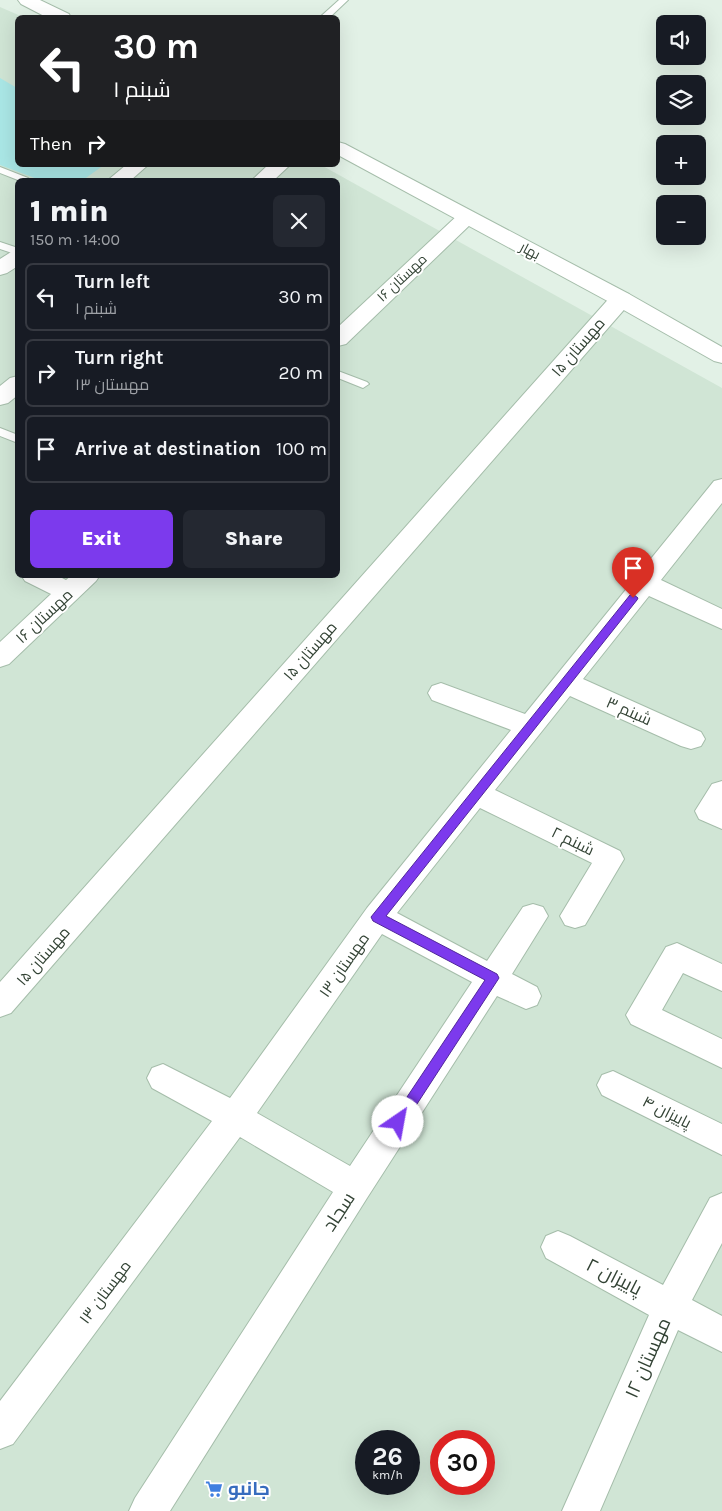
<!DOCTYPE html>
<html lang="en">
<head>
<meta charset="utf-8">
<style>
  :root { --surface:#171b24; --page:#242831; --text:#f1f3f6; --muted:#9ea1a6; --line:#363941; --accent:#7c3aed }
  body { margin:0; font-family:Karla,Cairo,sans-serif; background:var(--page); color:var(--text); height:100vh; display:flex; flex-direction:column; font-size:19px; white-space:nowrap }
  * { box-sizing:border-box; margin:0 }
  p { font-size:16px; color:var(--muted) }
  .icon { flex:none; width:28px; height:28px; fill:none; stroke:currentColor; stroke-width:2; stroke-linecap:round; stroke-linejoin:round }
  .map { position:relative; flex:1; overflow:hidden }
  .details { position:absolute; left:15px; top:178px; width:325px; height:400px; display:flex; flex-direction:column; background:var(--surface); border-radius:8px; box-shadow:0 5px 20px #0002 }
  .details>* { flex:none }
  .guide { position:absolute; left:15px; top:15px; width:325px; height:152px; border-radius:8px; box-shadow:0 5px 20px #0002; background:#202124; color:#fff; overflow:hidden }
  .buttons { position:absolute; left:656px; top:15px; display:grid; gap:10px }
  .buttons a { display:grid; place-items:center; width:50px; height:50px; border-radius:8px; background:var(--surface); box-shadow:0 5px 20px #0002; font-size:25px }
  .speed { position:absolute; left:355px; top:1430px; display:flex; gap:10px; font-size:25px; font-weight:700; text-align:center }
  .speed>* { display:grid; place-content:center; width:65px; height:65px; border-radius:50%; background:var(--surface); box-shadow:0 5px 20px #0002; line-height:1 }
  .speed small { font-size:12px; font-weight:400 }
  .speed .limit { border:8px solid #d22; background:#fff; color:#111 }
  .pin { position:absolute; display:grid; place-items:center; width:42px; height:42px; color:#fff; margin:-51px -21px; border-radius:50% 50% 50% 0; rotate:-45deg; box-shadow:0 0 5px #0007 }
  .pin .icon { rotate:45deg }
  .me { position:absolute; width:55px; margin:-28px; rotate:33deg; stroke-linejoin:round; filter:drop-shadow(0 0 4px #0008) }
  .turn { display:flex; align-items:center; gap:18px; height:105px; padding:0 15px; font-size:22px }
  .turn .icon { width:65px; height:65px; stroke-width:2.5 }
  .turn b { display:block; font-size:35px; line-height:42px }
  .then { display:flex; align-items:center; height:48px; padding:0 15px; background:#0003; gap:10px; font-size:19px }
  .round { display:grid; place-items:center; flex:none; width:52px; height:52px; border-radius:8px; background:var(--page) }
  .headline { display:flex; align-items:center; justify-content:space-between; height:85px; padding:0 15px }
  h1 { font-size:30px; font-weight:800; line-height:38px }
  .action { display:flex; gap:10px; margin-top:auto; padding:10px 15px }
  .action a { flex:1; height:58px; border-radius:8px; background:var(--accent); color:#fff; font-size:20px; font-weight:800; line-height:58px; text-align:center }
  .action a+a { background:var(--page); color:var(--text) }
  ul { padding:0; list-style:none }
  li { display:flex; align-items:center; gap:15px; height:68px; margin:0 10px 8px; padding:0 5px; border:2px solid var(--line); border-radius:8px }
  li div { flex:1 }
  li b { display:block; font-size:19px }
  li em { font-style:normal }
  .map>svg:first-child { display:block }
</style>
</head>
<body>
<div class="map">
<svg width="722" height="1511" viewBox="0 0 722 1511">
  <rect width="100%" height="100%" fill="#e2f1e6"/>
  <path fill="#d0e5d5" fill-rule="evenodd" d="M0,7L23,17L18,18V165H321L722,388V1511H0ZM18,180H338V575H18ZM366,1441H409V1484H366ZM441,1441H484V1484H441Z"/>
  <path fill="#aae7e6" d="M0,78L17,88L18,165H104L83,180H40L0,165Z"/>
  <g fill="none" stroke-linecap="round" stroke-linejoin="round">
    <g stroke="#a5bdaa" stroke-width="2">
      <path id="service" d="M339,0H348L329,18H319Z
        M0,167L28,178L30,180H18L0,173Z
        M0,242L18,248V255L0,249Z
        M338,371L367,382L369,384L363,388L338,378Z
        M0,428L18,435V443L0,436Z"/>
    </g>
    <g stroke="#a5bdaa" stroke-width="2">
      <path id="minor" d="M126,165H148L131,180H108Z
        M268,165H290L274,180H252Z
        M467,211L474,213L477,217L474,221L346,344L338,346V327L460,213Z
        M18,250V266L7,273L0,275V259L11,252Z
        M621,293L629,294L632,299L629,304L11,1013L0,1017V982L613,294Z
        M18,376V395L8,403L0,405V386L10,378Z
        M722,479V503L661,580L722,609V629L649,596L583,679L701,732L705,739L701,746L691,749L681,746L570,696L495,790L620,851L624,859L585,925L575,928L565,925L560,916L592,863L480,808L397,913L487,961L523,907L533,904L543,907L548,916L512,974L537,987L541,996L537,1005L526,1009L497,996L367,1198L170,1511H129L135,1498L333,1192L240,1137L13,1444L0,1449V1401L212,1121L152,1088L147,1078L152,1068L163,1064L230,1098L367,908L511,730L432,700L428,693L432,686L441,683L525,714L714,481ZM382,934L472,982L350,1166L257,1113Z
        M21,575H56L66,580L72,575H100L96,581L9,664L0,667V642L51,594L25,581Z
        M722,781V829L699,819L695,811L712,784Z
        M677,943L722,964V991L683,973L662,1010L722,1039V1068L631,1024L626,1015L666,947Z
        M613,1071L722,1124V1155L602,1095L597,1085L602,1075Z
        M722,1193V1243L692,1300L722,1316V1352L678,1330L600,1511H562L649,1315L546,1258L541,1247L546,1236L558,1231L570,1236L663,1285L710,1198Z"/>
    </g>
    <g stroke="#a5bdaa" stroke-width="2">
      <path id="tertiary" d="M18,0H40L69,14L71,18H48L21,4Z
        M338,142L345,144L629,294L722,347V363L714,361L613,304L338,155Z"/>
    </g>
    <use href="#service" fill="#fff" fill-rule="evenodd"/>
    <use href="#minor" fill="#fff" fill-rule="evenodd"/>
    <use href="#tertiary" fill="#fff" fill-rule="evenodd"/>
  </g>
  <path fill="#7c3aed" stroke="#51269a" d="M633,594L638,598L637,600L386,916L497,974L499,978L402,1127L398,1129L393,1127L391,1122L393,1118L485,980L373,921L371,917L630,595Z"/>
  <defs>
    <g id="supermarket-bare" transform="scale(1.35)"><path d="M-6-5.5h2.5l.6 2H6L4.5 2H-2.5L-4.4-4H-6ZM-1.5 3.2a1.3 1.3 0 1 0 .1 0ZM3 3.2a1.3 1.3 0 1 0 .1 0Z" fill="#3f7fe0" stroke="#fff" stroke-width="2.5" paint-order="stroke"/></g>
  </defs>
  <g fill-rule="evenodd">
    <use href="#supermarket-bare" x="214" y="1489"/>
  </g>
  <g text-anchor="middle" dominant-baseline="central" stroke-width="4" stroke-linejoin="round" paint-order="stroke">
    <g font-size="14" fill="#334335" stroke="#fff">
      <text transform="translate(530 251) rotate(28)">بهار</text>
      <text transform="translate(402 278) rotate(-43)">مهستان ۱۶</text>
    </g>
    <g font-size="16" fill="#334335" stroke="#fff">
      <text transform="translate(578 347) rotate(-49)">مهستان ۱۵</text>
      <text transform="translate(44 616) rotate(-43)">مهستان ۱۶</text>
      <text transform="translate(310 651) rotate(-49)">مهستان ۱۵</text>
      <text transform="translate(629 711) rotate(24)">شبنم ۳</text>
      <text transform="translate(573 841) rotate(26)">شبنم ۲</text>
      <text transform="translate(43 956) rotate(-49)">مهستان ۱۵</text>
      <text transform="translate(344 965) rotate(-55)">مهستان ۱۳</text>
      <text transform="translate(667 1112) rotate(27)">پاییزان ۴</text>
      <text transform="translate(105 1292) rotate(-53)">مهستان ۱۳</text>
    </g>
    <g font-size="19" fill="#334335" stroke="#fff">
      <text transform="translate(339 1212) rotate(-57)">سجاد</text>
      <text transform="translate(614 1277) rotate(27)">پاییزان ۲</text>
      <text transform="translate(648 1358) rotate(-66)">مهستان ۱۲</text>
    </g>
    <g font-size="19" font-weight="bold" fill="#366cbe" stroke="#fff" text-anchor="start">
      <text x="228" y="1489">جانبو</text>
    </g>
  </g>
</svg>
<div class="buttons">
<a><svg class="icon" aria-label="sound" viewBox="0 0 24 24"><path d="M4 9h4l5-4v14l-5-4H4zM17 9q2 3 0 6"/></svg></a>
<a><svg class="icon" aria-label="layers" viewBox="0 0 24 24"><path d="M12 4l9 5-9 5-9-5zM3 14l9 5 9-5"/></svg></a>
<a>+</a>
<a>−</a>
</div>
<div class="speed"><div>26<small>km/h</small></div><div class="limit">30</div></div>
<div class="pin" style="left:633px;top:598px;background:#d93025"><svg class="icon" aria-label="arrive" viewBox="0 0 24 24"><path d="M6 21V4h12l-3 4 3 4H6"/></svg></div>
<svg class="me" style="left:398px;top:1122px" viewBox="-20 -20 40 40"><circle r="19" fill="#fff"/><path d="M0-13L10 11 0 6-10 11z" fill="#7c3aed"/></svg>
<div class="guide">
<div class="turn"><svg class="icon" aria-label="left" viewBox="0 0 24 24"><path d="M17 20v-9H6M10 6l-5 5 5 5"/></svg><div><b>30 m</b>شبنم ۱</div></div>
<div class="then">Then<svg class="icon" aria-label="right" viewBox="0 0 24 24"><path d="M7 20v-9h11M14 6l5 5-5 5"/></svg></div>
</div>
<section class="details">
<div class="headline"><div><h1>1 min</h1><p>150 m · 14:00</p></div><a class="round"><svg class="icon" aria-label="close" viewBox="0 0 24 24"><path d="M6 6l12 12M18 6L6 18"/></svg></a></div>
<ul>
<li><svg class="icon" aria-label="left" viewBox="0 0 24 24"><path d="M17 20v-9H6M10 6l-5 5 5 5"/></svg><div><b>Turn left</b><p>شبنم ۱</p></div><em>30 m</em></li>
<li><svg class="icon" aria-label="right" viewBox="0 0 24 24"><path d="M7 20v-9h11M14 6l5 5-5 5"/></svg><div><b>Turn right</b><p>مهستان ۱۳</p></div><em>20 m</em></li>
<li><svg class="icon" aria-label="arrive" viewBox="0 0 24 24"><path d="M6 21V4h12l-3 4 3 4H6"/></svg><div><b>Arrive at destination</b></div><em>100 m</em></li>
</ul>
<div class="action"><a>Exit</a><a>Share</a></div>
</section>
</div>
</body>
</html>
